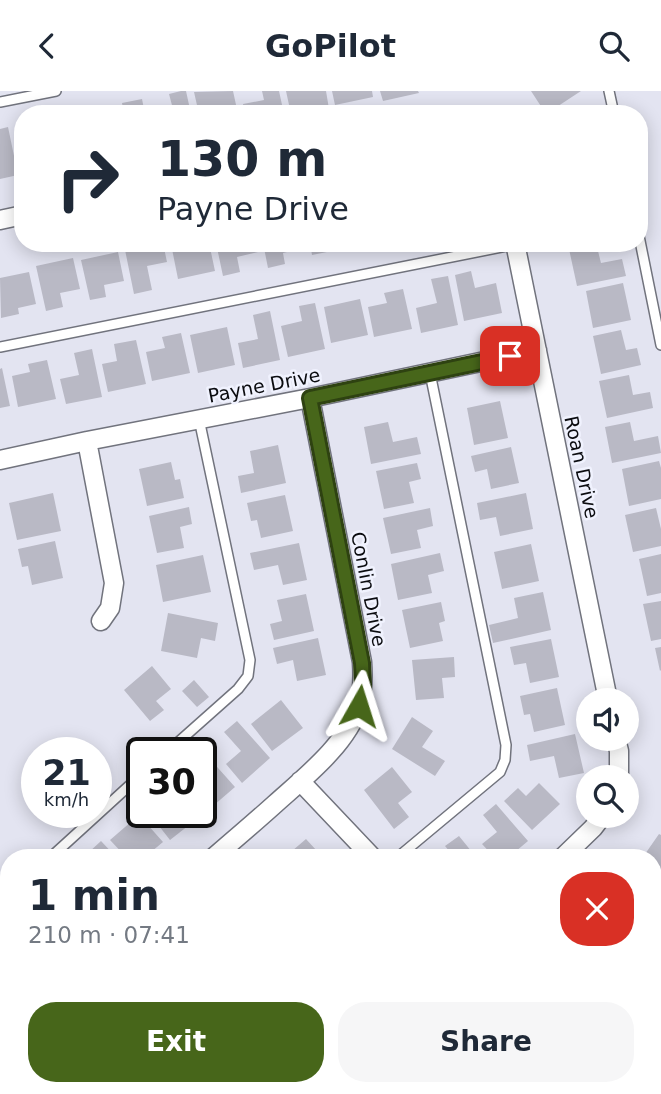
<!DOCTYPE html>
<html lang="en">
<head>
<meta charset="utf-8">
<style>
  :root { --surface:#fff; --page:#f6f6f7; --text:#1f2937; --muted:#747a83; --accent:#47661a }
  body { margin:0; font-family:"DejaVu Sans",sans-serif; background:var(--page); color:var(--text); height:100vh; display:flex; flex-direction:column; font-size:26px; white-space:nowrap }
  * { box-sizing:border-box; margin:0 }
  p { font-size:23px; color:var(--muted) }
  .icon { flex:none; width:38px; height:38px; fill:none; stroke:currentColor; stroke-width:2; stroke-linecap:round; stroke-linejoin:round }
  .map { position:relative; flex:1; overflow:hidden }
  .panel { position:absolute; left:0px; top:758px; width:662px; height:247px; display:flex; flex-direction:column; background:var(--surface); border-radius:28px 28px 0 0; box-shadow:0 4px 18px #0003 }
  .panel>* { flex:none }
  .top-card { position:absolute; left:14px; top:14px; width:634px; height:147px; border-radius:28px; box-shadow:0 4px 18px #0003; background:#fff; color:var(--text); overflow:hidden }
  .buttons { position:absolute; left:576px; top:597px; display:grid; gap:14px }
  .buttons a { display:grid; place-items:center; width:63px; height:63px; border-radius:50%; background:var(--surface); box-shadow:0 4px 18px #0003; font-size:35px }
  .speed { position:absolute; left:21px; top:646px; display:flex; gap:14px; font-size:35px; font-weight:700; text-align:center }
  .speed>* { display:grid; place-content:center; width:91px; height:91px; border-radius:50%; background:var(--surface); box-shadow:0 4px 18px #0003; line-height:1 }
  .speed small { font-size:18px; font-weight:400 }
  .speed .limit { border:4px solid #111; border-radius:10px; background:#fff; color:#111 }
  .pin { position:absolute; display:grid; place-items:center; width:60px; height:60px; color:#fff; margin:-30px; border-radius:14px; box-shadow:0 4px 10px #0006 }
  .me { position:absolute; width:77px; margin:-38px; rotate:6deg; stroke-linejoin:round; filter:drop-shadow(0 0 5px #0008) }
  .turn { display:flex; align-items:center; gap:24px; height:147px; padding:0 28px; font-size:32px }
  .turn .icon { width:91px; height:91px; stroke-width:2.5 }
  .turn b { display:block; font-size:49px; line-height:60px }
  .round { display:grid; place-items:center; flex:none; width:74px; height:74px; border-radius:28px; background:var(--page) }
  .overview { display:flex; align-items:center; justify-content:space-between; height:119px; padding:0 28px }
  h1 { font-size:42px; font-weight:700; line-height:52px }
  .cta { display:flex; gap:14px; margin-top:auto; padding:14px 28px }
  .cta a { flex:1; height:80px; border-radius:28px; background:var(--accent); color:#fff; font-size:28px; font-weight:700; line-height:80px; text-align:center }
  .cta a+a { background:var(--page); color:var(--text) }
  header { display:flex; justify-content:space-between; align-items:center; height:91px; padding:0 28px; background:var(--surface); font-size:32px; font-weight:700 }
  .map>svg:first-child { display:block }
</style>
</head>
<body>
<header><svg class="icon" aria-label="back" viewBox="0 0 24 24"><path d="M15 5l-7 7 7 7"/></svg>GoPilot<svg class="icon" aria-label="search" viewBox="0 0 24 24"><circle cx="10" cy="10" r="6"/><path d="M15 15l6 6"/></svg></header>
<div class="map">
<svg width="661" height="1003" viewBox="0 0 661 1003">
  <rect width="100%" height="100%" fill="#e3e4f1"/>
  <path fill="#b9b9c5" d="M181,0H186L191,23H157L173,18L169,3Z
    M233,0L238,23H199L194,1Z
    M262,0H279L284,23H245L243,13L264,9Z
    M286,0H326L329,18L305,23H291Z
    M332,0H372L373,6L335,14Z
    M380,0H418L419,2L383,10Z
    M531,0H581L546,23Z
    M142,8L145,23H124L122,12Z
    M97,17L98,23H75L74,22Z
    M8,36L18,84L0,88V38Z
    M23,38V64H22L16,40Z
    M133,152H163L167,171L147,175L152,199L134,203L124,154Z
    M176,152H209L215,180L178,188L171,153Z
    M216,152H256L258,161L237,166L240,181L223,185Z
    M263,152H302L303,157L283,162L285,173L268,177Z
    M310,152H330L332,160L312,164Z
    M596,152L601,172L622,168L626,185L577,195L569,158Z
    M118,161L124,190L104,194L106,206L90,209L81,169Z
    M73,167L80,198L60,202L63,216L46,220L36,175Z
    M471,180L475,197L496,192L502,222L464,230L455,184Z
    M29,181L36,213L18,217L19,223L1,227L0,187Z
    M448,185L458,234L421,242L416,217L437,212L431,188Z
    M623,192L631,229L593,237L586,200Z
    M403,198L412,238L374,246L368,216L387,212L384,202Z
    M360,208L368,244L331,252L324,216Z
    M315,212L325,258L288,266L281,235L302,230L299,215Z
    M270,220L280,269L243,277L238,252L258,248L253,224Z
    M227,236L235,274L198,282L190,244Z
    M621,239L626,259L637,257L641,274L601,283L593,245Z
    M181,242L190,282L152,290L146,261L165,257L162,246Z
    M136,249L146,293L108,301L102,273L117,270L114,253Z
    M92,258L102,306L66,313L60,288L79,284L74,262Z
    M47,269L56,308L18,316L12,285L30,281L28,273Z
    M2,277L10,315L0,317V278Z
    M629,284L633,304L650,301L653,317L607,327L599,290Z
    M500,310L508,347L474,354L467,317Z
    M388,331L393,351L417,346L421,363L371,373L364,336Z
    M630,331L634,350L658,345L661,362L612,372L605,336Z
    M278,354L286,392L241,402L238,385L254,382L250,360Z
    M511,356L519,392L491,398L487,378L475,381L471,365Z
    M659,370L661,377V408L629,415L622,378Z
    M171,371L175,389L180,388L184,407L147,415L139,378Z
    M417,372L421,388L409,391L414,412L384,418L376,380Z
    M53,402L61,440L17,449L9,412Z
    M526,402L533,438L500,445L496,426L480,429L477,412Z
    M285,404L293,440L261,447L257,429L251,430L247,412Z
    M189,416L192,433L180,436L184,457L157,462L149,425Z
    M430,417L433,435L417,439L421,457L391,463L383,427Z
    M656,417L661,438V455L633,461L625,424Z
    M55,450L63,487L32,494L28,475L22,476L18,458Z
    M299,452L307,489L283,494L278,474L254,479L250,462Z
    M531,453L539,490L502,498L494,461Z
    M440,462L444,480L428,484L432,502L398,509L391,473Z
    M661,463V502L647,505L639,468Z
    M203,464L211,501L163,511L156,474Z
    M543,501L551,539L493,552L489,534L518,527L514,507Z
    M306,503L314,540L274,549L270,533L282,530L277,509Z
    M661,510V548L651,550L643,513Z
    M441,511L445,530L439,532L443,550L410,557L402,519Z
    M168,522L218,532L215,550L201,547L197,567L161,560Z
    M318,547L326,584L297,590L293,569L277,573L273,557Z
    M551,548L559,586L530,592L526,572L514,574L510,556Z
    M661,556V579L660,580L655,557Z
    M454,566L455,586L442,587L444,607L416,609L412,569Z
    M152,575L171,598L156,610L164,619L150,630L124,599Z
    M194,589L209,606L197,616L182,600Z
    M557,597L565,634L534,641L530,623L524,624L520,605Z
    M281,609L303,637L272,660L251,633Z
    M412,626L433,640L422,656L445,670L435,685L392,658Z
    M237,630L270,667L242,692L226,673L241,660L224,641Z
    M575,643L584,682L559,687L554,665L530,670L527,654Z
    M210,668L235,696L206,721L201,715V690L203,689L201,687V676Z
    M392,676L412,701L398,712L409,726L394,738L364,699Z
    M539,692L560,713L532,739L504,710L518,697L526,705Z
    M496,713L528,750L509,766H494L482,753L497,741L483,724Z
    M159,721H193L198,727L170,749L152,726Z
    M139,724L163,751L145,766H126L110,749Z
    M659,743L661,744V788L653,783V766H643Z
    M459,745L476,766H454L445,755Z
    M306,748L317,760L310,766H285Z
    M101,750L116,766H92L88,762Z
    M0,907L9,915V922L0,932Z
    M9,934V965L5,961L0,965V942Z
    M35,996H64L55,1003H27Z
    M76,996H80L86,1003H67Z
    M233,996H262L256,1000L258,1003H223Z
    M628,997L632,1003L640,997L645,1003H620Z"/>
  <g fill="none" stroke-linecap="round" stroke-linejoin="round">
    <g stroke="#71737d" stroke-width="12">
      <path id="service" d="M609,0L614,23
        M0,11L56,0
        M639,145L661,254
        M0,256L517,153
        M166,662L238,598L248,585L250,569L199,328
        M51,766L142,683
        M398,766L500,681L505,669L506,654L430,282
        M0,813L9,805
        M653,853L661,846
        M371,996L377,1003
        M212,1003L221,996
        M476,1003L485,996"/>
    </g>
    <g stroke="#71737d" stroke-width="21">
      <path id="minor" d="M0,129L23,124
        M515,152L608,609
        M87,350L114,492L110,517L101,530
        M0,369L87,350L310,307L537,259
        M616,648L619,660V686
        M300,690L372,766
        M214,766C234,749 255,731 275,713C305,686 347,653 359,615C363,600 363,586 362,571L310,307
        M563,766L593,737L603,724"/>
    </g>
    <g stroke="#71737d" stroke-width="26">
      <path id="tertiary" d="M0,837L9,847
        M145,996L152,1003"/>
    </g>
    <use href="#service" stroke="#fff" stroke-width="9"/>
    <use href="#minor" stroke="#fff" stroke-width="18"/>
    <use href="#tertiary" stroke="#fff" stroke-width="23"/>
  </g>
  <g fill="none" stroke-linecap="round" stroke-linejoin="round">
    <g stroke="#2e4211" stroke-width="18">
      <path id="route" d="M359,615L363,594L362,572L310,307L510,265"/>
    </g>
    <use href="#route" stroke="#47661a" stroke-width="12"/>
  </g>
  <g text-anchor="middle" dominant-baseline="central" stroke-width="5" stroke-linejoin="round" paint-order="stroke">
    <g font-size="19" fill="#0b0c10" stroke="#f0f2fe">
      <text transform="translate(264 294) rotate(-11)">Payne Drive</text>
      <text transform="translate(582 376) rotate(78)">Roan Drive</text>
      <text transform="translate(369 498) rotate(79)">Conlin Drive</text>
    </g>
  </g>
</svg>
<div class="buttons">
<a><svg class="icon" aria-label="sound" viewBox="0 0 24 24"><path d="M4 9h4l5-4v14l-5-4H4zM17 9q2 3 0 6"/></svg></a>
<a><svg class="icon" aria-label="search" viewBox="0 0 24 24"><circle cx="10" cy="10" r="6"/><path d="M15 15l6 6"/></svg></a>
</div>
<div class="speed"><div>21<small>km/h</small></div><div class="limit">30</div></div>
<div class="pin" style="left:510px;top:265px;background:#d93025"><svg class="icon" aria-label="arrive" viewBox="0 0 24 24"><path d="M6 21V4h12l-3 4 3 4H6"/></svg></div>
<svg class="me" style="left:359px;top:615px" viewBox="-20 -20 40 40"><path d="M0-17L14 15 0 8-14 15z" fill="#47661a" stroke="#fff" stroke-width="4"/></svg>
<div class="top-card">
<div class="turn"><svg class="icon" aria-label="right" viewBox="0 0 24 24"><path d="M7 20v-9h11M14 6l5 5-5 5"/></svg><div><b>130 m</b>Payne Drive</div></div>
</div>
<section class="panel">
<div class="overview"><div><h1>1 min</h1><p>210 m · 07:41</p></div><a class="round" style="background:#d93025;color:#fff"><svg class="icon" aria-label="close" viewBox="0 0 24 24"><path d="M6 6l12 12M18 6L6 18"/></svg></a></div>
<div class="cta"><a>Exit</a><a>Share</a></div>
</section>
</div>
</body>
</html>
